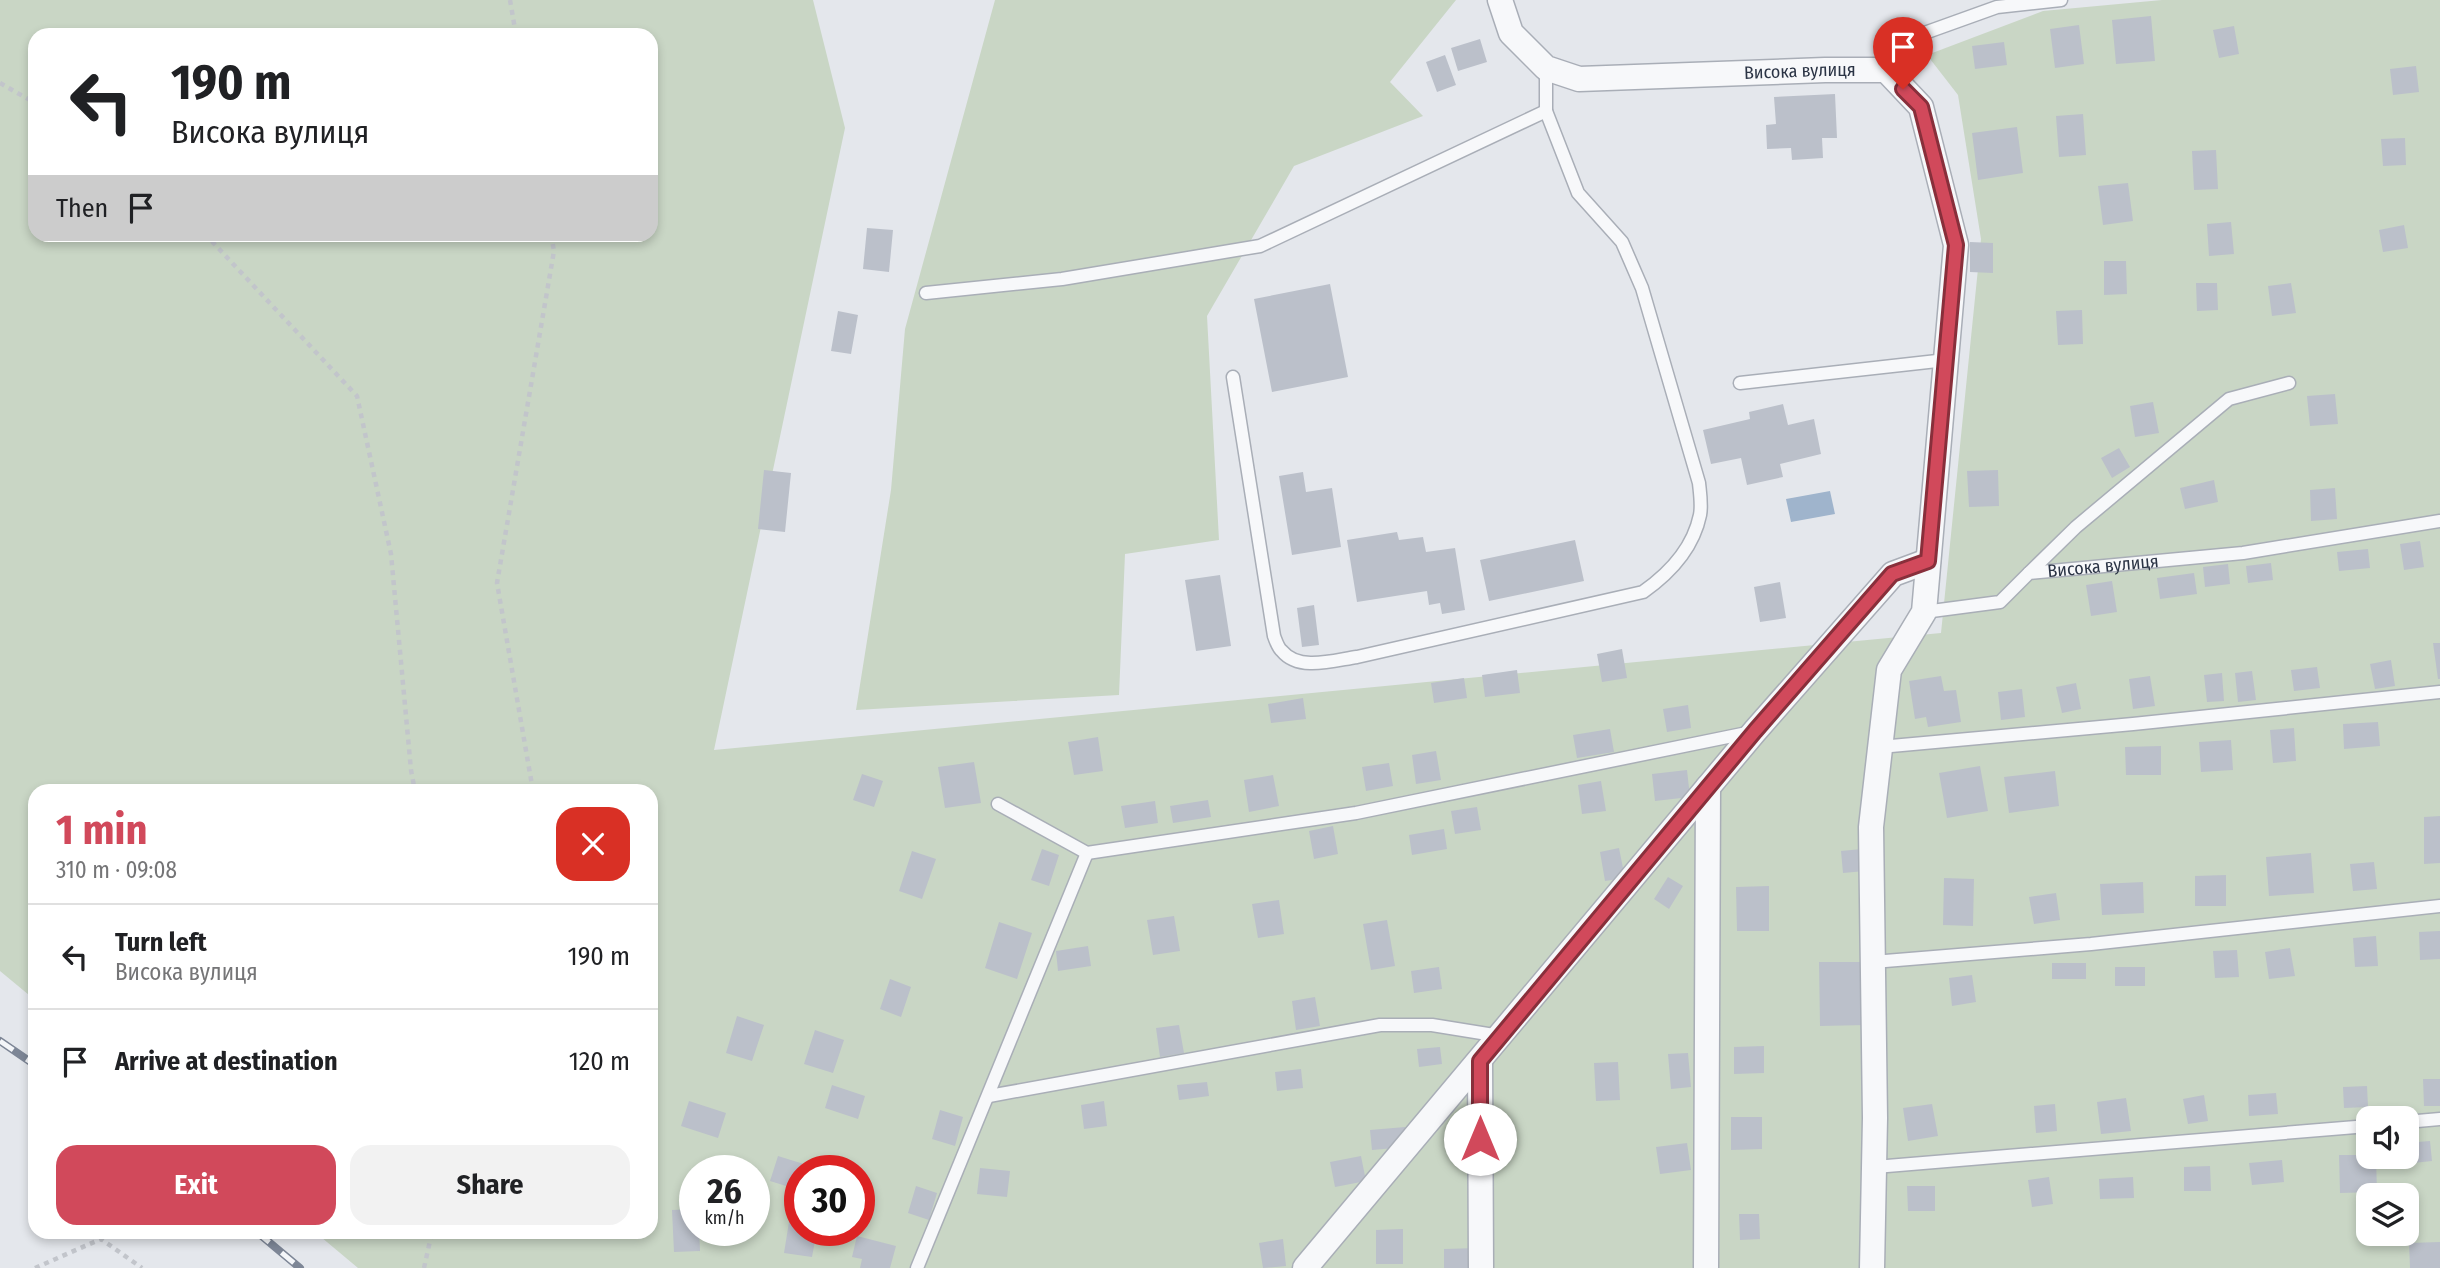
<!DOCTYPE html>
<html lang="en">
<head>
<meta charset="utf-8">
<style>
  :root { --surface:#fff; --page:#f2f2f2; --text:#202124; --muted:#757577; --line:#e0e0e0; --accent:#d1495b }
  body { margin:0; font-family:"Fira Sans Condensed",sans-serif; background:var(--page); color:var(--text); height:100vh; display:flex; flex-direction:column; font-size:26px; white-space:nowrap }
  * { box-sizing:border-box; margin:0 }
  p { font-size:23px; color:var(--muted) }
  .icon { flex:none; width:38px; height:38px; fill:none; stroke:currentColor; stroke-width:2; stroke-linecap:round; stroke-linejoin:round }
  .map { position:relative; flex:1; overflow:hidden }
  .side { position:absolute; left:28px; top:784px; width:630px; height:455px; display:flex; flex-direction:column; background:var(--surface); border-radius:21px; box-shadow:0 4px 10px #0003 }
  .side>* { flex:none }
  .hud { position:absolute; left:28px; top:28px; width:630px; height:214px; border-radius:21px; box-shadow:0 4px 10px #0003; background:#fff; color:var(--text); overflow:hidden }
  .controls { position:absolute; left:2356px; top:1106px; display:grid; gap:14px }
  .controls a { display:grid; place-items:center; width:63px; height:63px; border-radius:14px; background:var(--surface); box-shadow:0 4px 10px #0003; font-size:35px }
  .speed { position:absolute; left:679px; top:1155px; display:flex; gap:14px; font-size:35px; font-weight:700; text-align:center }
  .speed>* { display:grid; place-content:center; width:91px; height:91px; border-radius:50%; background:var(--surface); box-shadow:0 4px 10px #0003; line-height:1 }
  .speed small { font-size:18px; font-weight:400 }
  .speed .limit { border:10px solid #d22; background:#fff; color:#111 }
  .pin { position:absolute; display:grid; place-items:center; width:60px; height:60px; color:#fff; margin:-72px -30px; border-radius:50% 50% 50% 0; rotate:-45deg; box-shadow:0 0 7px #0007 }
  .pin .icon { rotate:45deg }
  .me { position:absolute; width:77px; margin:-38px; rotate:0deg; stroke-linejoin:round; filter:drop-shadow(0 0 5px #0008) }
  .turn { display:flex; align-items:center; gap:24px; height:147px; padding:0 28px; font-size:32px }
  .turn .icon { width:91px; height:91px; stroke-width:2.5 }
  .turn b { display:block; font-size:49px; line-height:60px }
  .then { display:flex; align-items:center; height:66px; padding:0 28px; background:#0003; gap:14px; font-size:26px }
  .round { display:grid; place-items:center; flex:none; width:74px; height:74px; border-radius:21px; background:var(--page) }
  .headline { display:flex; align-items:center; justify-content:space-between; height:119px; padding:0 28px }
  h1 { font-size:42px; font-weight:700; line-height:52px; color:var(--accent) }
  .action { display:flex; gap:14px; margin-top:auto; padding:14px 28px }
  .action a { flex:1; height:80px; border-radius:21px; background:var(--accent); color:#fff; font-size:28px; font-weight:700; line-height:80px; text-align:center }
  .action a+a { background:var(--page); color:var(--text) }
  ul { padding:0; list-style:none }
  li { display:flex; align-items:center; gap:21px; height:105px; padding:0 28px; border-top:2px solid var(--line) }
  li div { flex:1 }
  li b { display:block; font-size:26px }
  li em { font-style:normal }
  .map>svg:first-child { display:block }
</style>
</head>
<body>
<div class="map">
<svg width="2440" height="1268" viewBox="0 0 2440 1268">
  <rect width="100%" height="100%" fill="#e4e7ec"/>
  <path fill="#c9d6c5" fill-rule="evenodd" d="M0,0H813L845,128L714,750L1941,633L1981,239L1958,95L1927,55L2043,11L2162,0H2440V1268H358L315,1232H651V791H35V1000L0,971ZM35,35H651V234H35ZM2368,1118H2406V1157H2368ZM695,1171H754V1230H695ZM800,1171H859V1230H800ZM2368,1195H2406V1234H2368Z
    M995,0H1456L1390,82L1423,116L1294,166L1207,316L1219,540L1125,554L1119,695L856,710L891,490L905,329Z"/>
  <path fill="#9fb4cc" d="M1830,491L1835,514L1791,522L1786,499Z"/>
  <path fill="#bbc0ca" d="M2151,16L2155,61L2116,64L2112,20Z
    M2079,25L2084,64L2055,68L2050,29Z
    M2234,26L2239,54L2219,58L2213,30Z
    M1480,39L1487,62L1458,71L1451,48Z
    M2004,42L2007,65L1975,69L1972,46Z
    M1445,55L1456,85L1437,92L1426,62Z
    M2416,66L2419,92L2393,95L2390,69Z
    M1835,94L1837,138H1822L1823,158L1792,160L1791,148L1767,149L1766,125L1776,124L1774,97Z
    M2083,114L2086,155L2059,157L2056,116Z
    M2017,127L2023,173L1978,180L1972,133Z
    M2405,138L2406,165L2383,166L2381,139Z
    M2216,150L2218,189L2194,190L2192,151Z
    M2128,183L2133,221L2103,225L2098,186Z
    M2231,222L2234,254L2209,256L2207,224Z
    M2404,225L2408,248L2383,252L2379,230Z
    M867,228L893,230L889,272L863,269Z
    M1970,242L1993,243V273L1970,272Z
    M2104,261H2126L2127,294L2104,295Z
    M2196,283H2217L2218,310L2197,311Z
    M2291,283L2296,313L2272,316L2268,286Z
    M1330,284L1348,377L1272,392L1254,299Z
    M2082,310L2083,344L2058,345L2056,311Z
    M838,311L858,315L851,354L831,351Z
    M2335,394L2338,424L2310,426L2307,396Z
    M2153,402L2159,433L2135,437L2130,406Z
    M1783,404L1788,425L1814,419L1821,454L1780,464L1783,477L1747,485L1741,458L1711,464L1703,430L1750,419L1749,412Z
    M2119,448L2130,467L2112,478L2101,458Z
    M764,470L791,473L785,532L758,529Z
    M1998,470L1999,506L1969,507L1967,471Z
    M1303,472L1306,492L1332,488L1341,547L1292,555L1279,476Z
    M2214,480L2218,502L2185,509L2180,488Z
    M2335,488L2337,519L2311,521L2310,490Z
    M1397,532L1399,540L1423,537L1426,552L1455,548L1465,610L1442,614L1440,603L1429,605L1427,591L1357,602L1347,540Z
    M1575,540L1584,581L1489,601L1480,560Z
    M2420,541L2424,567L2404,570L2400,544Z
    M2368,549L2370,568L2339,571L2337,552Z
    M2271,563L2273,580L2248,583L2246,566Z
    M2228,564L2230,584L2205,587L2203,567Z
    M2194,573L2197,594L2160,599L2157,578Z
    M1220,575L1231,646L1196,651L1185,580Z
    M2112,581L2117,612L2091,616L2086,585Z
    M1780,582L1786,618L1760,622L1754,587Z
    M1314,605L1319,645L1302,647L1297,608Z
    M2433,643H2440V679H2438Z
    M1622,649L1627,678L1602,682L1597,654Z
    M2391,660L2395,686L2375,689L2370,664Z
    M2317,667L2320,688L2294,691L2291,670Z
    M1517,670L1520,693L1485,697L1482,675Z
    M2252,671L2256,700L2238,702L2235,673Z
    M2222,673L2224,701L2207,702L2204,675Z
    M1941,676L1944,691L1956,690L1961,722L1928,727L1926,717L1915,719L1909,681Z
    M2150,676L2155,706L2133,709L2129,679Z
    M1464,678L1467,698L1434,703L1431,683Z
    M2076,683L2081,709L2062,713L2056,687Z
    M2022,689L2025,717L2001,720L1998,692Z
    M1303,698L1306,719L1271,723L1268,704Z
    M1688,705L1691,728L1667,732L1663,709Z
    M2378,722L2380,746L2344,749L2343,724Z
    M2294,728L2296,761L2273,763L2270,730Z
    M1610,729L1614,752L1577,758L1573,735Z
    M1098,737L1103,771L1074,775L1068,742Z
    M2231,740L2233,770L2201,772L2199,742Z
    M2161,746V775H2126L2125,747Z
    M1436,751L1441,780L1416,784L1412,755Z
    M974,762L981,803L945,808L938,767Z
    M1389,763L1393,786L1366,791L1362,767Z
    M1980,766L1988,811L1947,818L1939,773Z
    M1687,770L1690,797L1655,801L1652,774Z
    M2055,771L2059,806L2009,813L2004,777Z
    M862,774L883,781L874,807L853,800Z
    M1273,775L1279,806L1249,812L1244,780Z
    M1601,781L1606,811L1582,814L1578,785Z
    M1208,800L1211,817L1173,823L1170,806Z
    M1155,801L1158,823L1125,828L1121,806Z
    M1477,807L1481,830L1455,834L1451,811Z
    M2440,816V863L2424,864V817Z
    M1333,826L1338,854L1314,859L1309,831Z
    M1444,829L1447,849L1412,855L1409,835Z
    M1619,848L1625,878L1605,881L1600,852Z
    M1042,849L1059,855L1049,886L1031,880Z
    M1862,849L1865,871L1843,873L1841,851Z
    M912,851L936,859L922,899L899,891Z
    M2311,853L2314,893L2269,896L2266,857Z
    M2374,862L2377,889L2353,891L2350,864Z
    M2226,875V906H2195V876Z
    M1668,877L1683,886L1669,909L1654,899Z
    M1944,878L1974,879L1973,926L1943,925Z
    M2143,882L2144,913L2102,915L2100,884Z
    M1769,886V931H1737L1736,887Z
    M2056,893L2060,920L2034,924L2029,897Z
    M1279,900L1284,934L1258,938L1252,904Z
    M1174,916L1180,951L1153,955L1147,920Z
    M1387,920L1395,966L1371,970L1363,924Z
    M999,922L1032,933L1017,979L985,968Z
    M2440,931V959L2420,960L2419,932Z
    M2376,936L2378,966L2355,967L2353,938Z
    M1088,946L1091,966L1058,971L1056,951Z
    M2290,948L2295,976L2269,979L2265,952Z
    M2237,950L2239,977L2215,978L2213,951Z
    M1819,962H1866L1867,1025L1820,1026Z
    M2052,963H2086V979H2052Z
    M1439,967L1442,989L1414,993L1411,971Z
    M2115,967H2145V986H2115Z
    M1972,975L1976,1002L1952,1006L1949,978Z
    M890,979L911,987L901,1017L880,1009Z
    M1315,997L1320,1026L1296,1030L1292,1001Z
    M737,1016L764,1025L752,1061L726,1053Z
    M1179,1025L1184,1053L1160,1057L1156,1028Z
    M815,1030L844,1040L833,1073L804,1064Z
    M1764,1046V1073L1734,1074V1047Z
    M1440,1047L1442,1064L1419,1067L1417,1049Z
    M1688,1053L1691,1087L1671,1089L1668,1054Z
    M1618,1062L1620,1100L1596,1101L1594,1063Z
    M1301,1069L1303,1088L1277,1091L1275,1072Z
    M2423,1079H2440V1106H2424Z
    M1207,1082L1209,1096L1179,1100L1177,1085Z
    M832,1085L865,1096L858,1119L825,1108Z
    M2367,1086L2368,1107L2344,1108L2343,1087Z
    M2276,1093L2278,1114L2249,1116L2248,1095Z
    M2204,1095L2208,1121L2188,1124L2183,1099Z
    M2126,1098L2131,1131L2101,1134L2097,1102Z
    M689,1101L726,1113L718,1138L681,1126Z
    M1104,1101L1107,1126L1084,1129L1081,1105Z
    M1932,1104L1938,1136L1908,1141L1903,1108Z
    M2055,1104L2057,1131L2036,1133L2034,1106Z
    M940,1110L963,1117L955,1146L932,1139Z
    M1731,1117H1762V1149L1731,1150Z
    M1405,1127L1406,1147L1372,1150L1370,1130Z
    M2430,1141L2432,1161L2394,1165L2393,1157H2406V1143Z
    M1687,1143L1691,1170L1660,1174L1656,1147Z
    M2339,1155H2368V1157H2376L2377,1192L2340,1193Z
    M778,1156L807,1165L805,1171H800L799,1190L770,1181Z
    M1361,1156L1366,1181L1335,1187L1330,1162Z
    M2282,1160L2284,1182L2252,1185L2249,1163Z
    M2210,1166L2211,1191H2184V1167Z
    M980,1168L1010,1171L1007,1197L977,1194Z
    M2049,1177L2053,1204L2032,1207L2028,1180Z
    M2133,1177L2134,1198L2100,1199L2099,1179Z
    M916,1186L937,1193L929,1220L908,1213Z
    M1907,1186H1935V1211H1908Z
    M695,1209V1230H699L700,1251L674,1252L672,1210Z
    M1739,1214H1759L1760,1239L1740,1240Z
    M789,1222L800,1224V1230H817L812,1257L784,1253Z
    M1403,1229V1264H1376V1230Z
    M857,1236L896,1246L890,1268H860L862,1259L852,1257Z
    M1283,1239L1286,1266L1263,1268L1259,1243Z
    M2440,1242V1268H2410L2409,1243Z
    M1476,1248L1477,1268H1444V1249Z"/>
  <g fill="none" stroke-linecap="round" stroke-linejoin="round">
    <g stroke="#a9aeb7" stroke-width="15">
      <g id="service">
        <path d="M1546,68V111"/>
        <path d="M1886,70L1896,53L1919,35L1997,7L2061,0"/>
        <path d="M926,293L1062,279L1260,246L1546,111L1578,193L1622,242L1642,288L1699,483C1700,493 1702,505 1700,515C1693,549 1670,573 1643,592L1357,657C1335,660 1299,672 1282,651C1278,648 1276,641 1274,636L1233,377"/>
        <path d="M1740,383L1946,360"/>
        <path d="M2029,573L2076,527L2229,399L2289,383"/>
        <path id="s1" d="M1924,612L2000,602L2029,573L2243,553L2440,521"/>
        <path d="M1880,747L2133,724L2440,692"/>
        <path d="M998,804L1087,853L1356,813L1752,732"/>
        <path d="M1873,962L2091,944L2440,906"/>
        <path d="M989,1096L1380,1025H1432L1500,1036"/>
        <path d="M2406,1122L2440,1119"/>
        <path d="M1875,1167L2368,1126"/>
        <path d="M917,1268L1087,853"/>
      </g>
    </g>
    <g stroke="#a9aeb7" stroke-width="27">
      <g id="minor">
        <path id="s2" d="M1500,0L1511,33L1546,68L1579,79L1825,70H1886L1921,107L1956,245L1924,612L1889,670L1871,827L1875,1118L1872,1268"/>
        <path d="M1480,1061L1481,1268"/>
        <path d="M1305,1268L1755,731L1893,574L1928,561"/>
        <path d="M1706,1268L1708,787"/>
      </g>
    </g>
    <path stroke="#c2c5cb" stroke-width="4.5" stroke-dasharray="5 5" stroke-linecap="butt" d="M510,0L516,35
      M0,83L35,103
      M205,234L357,396L391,554L411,770L415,791
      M533,791L497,583L554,251L551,234
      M35,1268L101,1239L142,1268
      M424,1268L432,1232"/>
    <use href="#service" stroke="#f7f8fa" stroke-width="12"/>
    <use href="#minor" stroke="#f7f8fa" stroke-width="24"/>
    <g stroke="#7d8696" stroke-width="8">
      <path id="rail" d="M0,1041L35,1065
        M257,1232L300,1268"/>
    </g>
    <use href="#rail" stroke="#f4f6f9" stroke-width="5" stroke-dasharray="16" stroke-linecap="butt"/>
  </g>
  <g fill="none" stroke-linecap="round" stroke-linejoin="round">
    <g stroke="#882f3b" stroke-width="18">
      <path id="route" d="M1480,1139V1061L1755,731L1892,574L1928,561L1956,245L1921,107L1903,89"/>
    </g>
    <use href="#route" stroke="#d1495b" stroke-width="12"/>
  </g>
  <g text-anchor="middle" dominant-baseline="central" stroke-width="5" stroke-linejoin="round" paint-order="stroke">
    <g font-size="18" fill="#2b3445" stroke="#f4f6f9">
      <text stroke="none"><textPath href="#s2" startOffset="340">Висока вулиця</textPath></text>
      <text stroke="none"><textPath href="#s1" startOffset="192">Висока вулиця</textPath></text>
    </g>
  </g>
</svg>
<div class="controls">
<a><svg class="icon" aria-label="sound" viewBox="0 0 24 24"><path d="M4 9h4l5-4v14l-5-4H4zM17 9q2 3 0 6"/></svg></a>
<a><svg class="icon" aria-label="layers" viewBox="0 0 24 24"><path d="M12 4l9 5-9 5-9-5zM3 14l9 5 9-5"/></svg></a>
</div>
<div class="speed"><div>26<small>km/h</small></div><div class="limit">30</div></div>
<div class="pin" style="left:1903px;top:89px;background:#d93025"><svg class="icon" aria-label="arrive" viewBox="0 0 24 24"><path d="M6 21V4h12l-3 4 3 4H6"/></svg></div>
<svg class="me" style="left:1480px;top:1139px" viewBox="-20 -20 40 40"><circle r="19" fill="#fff"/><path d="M0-13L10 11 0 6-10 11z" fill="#d1495b"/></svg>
<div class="hud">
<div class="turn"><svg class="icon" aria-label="left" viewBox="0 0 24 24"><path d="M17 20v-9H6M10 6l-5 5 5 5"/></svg><div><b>190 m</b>Висока вулиця</div></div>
<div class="then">Then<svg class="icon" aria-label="arrive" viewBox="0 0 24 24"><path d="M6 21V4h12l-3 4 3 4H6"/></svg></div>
</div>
<section class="side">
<div class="headline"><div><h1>1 min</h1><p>310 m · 09:08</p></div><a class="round" style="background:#d93025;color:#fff"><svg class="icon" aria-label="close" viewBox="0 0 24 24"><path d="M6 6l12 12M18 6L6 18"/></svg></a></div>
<ul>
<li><svg class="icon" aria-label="left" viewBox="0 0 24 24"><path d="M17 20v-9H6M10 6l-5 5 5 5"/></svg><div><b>Turn left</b><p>Висока вулиця</p></div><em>190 m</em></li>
<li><svg class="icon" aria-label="arrive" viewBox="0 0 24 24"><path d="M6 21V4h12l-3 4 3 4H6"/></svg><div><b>Arrive at destination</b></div><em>120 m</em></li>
</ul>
<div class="action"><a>Exit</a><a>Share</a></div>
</section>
</div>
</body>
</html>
